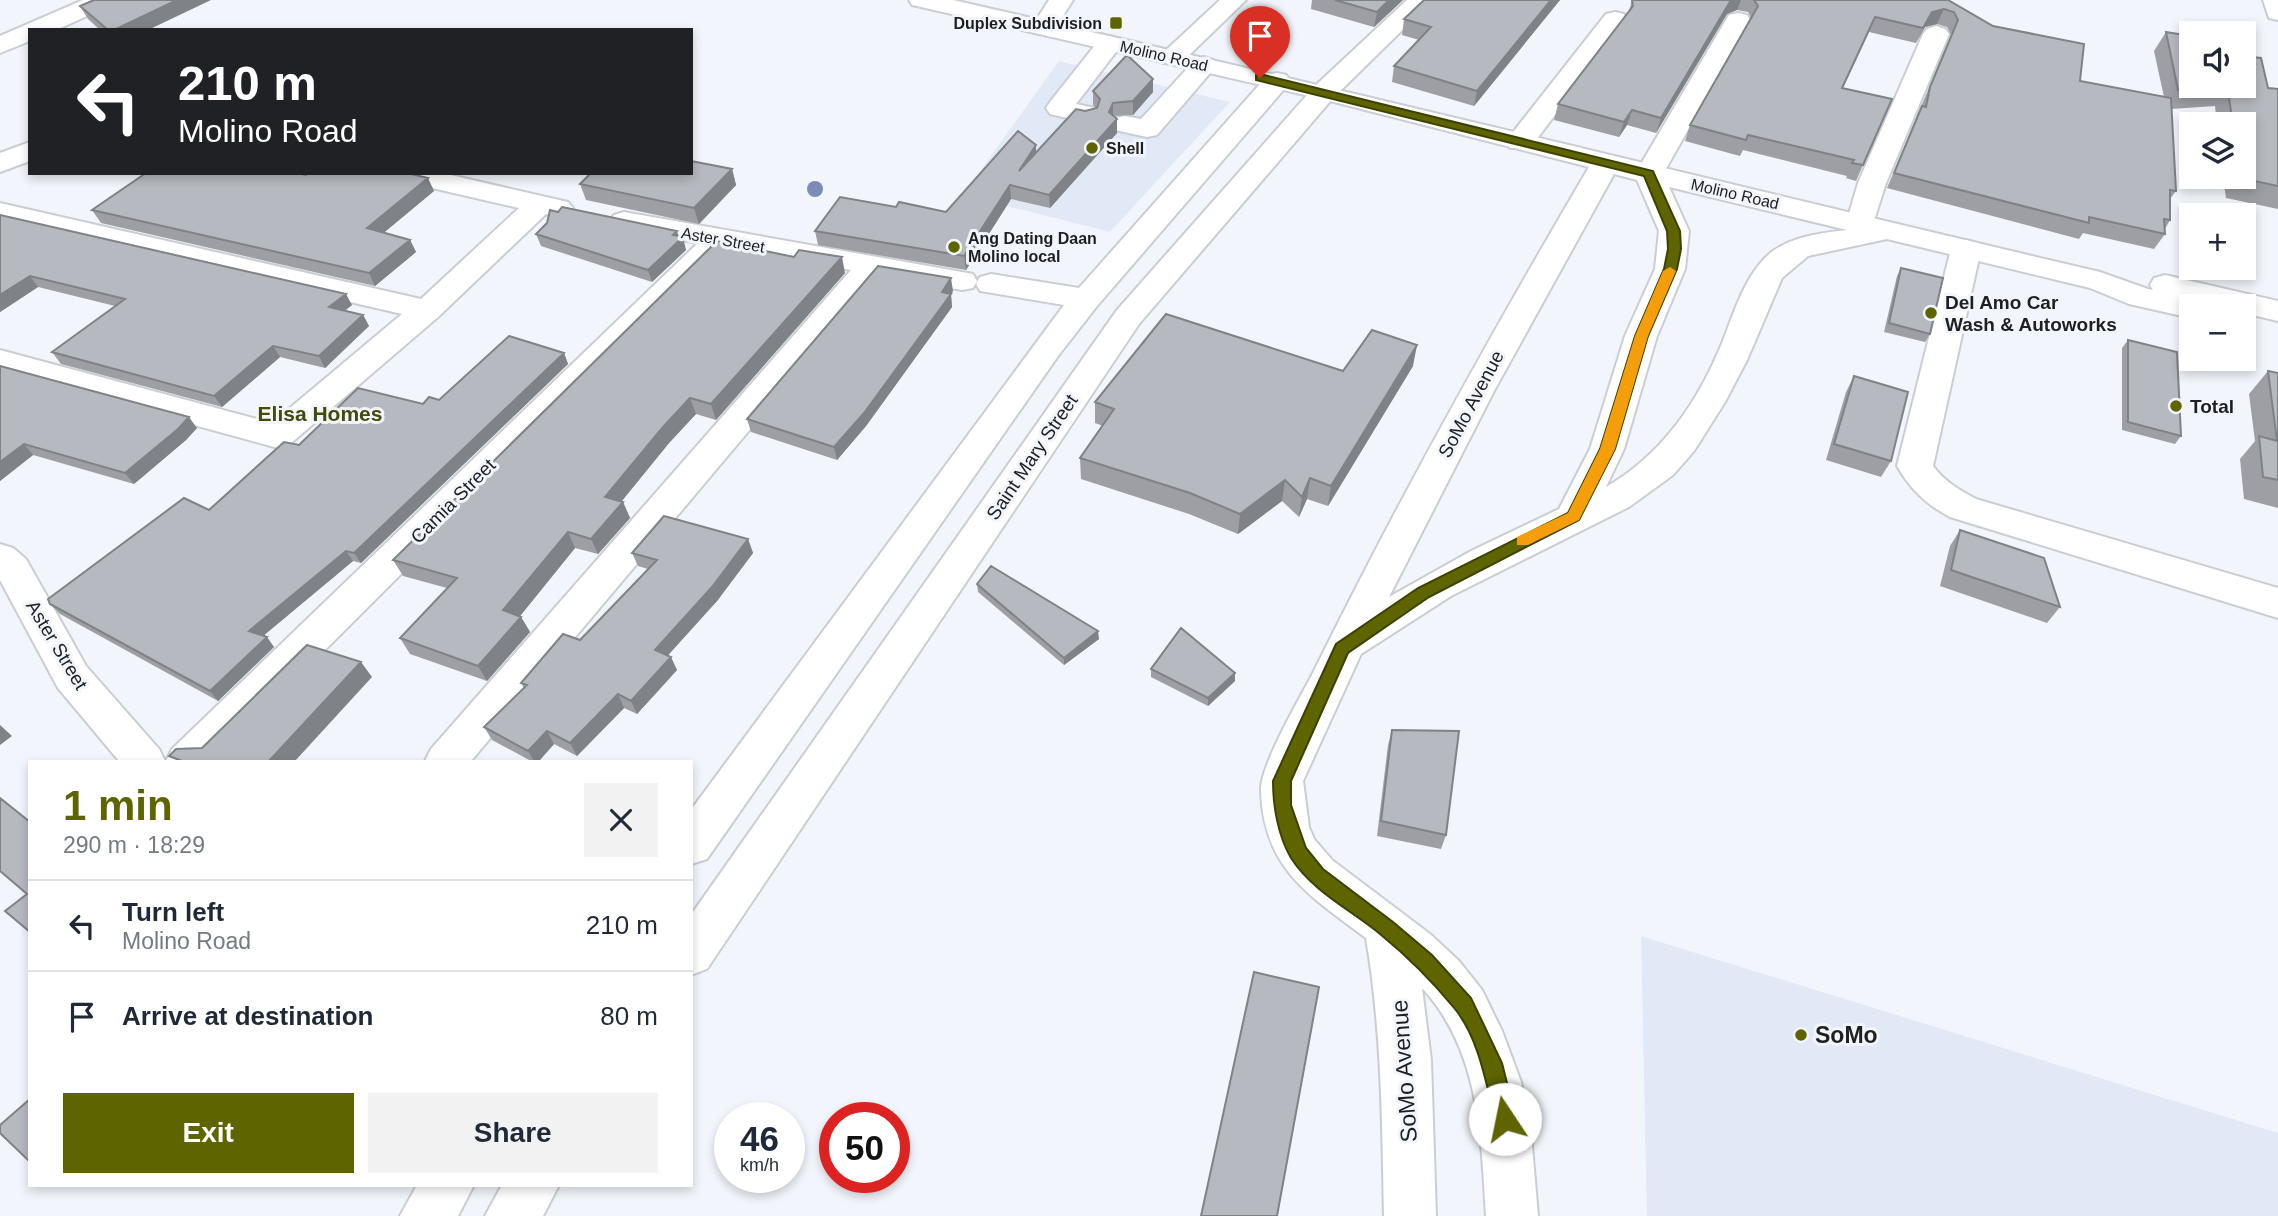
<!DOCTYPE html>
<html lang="en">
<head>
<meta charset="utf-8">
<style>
  :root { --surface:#fff; --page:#f2f2f3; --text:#1f2937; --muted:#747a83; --line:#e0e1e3; --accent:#5e6400 }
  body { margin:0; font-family:Arial,sans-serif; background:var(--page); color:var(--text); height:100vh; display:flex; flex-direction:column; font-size:26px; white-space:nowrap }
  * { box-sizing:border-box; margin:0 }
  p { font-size:23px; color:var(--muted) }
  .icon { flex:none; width:38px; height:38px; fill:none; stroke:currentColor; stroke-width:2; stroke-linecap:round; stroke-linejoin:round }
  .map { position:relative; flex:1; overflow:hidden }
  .details { position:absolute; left:28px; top:760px; width:665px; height:427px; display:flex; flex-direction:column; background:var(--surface); border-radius:0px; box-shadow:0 4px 10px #0003 }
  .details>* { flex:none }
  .top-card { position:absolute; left:28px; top:28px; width:665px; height:147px; border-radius:0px; box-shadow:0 4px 10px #0003; background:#202124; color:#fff; overflow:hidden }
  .buttons { position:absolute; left:2179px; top:21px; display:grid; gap:14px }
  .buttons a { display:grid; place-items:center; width:77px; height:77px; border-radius:0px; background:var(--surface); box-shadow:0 4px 10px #0003; font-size:35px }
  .speed { position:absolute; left:714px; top:1102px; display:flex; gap:14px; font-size:35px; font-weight:700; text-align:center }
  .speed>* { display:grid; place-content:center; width:91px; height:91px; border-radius:50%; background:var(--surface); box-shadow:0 4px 10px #0003; line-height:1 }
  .speed small { font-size:18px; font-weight:400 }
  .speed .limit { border:10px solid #d22; background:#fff; color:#111 }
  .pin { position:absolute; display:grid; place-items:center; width:60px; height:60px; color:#fff; margin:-72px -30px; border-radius:50% 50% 50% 0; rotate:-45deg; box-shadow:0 0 7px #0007 }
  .pin .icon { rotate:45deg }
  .me { position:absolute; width:77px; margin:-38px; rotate:349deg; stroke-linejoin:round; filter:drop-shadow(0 0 5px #0008) }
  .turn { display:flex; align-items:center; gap:24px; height:147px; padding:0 35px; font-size:32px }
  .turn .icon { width:91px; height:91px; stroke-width:2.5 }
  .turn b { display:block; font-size:49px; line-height:60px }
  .round { display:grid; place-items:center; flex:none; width:74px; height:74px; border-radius:0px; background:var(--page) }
  .overview { display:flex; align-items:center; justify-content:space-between; height:119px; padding:0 35px }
  h1 { font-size:42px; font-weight:700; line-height:52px; color:var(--accent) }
  .cta { display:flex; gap:14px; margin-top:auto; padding:14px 35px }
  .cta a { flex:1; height:80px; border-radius:0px; background:var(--accent); color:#fff; font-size:28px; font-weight:700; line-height:80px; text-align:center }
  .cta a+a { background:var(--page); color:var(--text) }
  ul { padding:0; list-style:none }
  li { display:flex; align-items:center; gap:21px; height:91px; padding:0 35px; border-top:2px solid var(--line) }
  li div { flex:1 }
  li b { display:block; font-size:26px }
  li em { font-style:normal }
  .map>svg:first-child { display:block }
</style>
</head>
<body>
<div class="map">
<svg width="2278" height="1216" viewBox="0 0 2278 1216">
  <rect width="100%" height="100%" fill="#f2f5fb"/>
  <path fill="#e2e9f6" d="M1059,61L1230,102L1110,232L963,195Z
    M1641,936L2278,1133V1216H1647Z"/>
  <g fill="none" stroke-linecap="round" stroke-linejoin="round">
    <g stroke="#cacdd3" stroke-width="4">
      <path id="minor" d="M83,0H115L112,5L56,30H30V41L0,53V36Z
        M1049,0H1073L1052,33H1034L1031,28Z
        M1220,0H1246L1181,63H1163L1159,58L1163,53Z
        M1407,0H1433L1333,98L1139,324L707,969L691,975V915L1117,310L1315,86Z
        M2263,0H2278V20L2269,18Z
        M1615,12L1624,14L1627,19L1530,148H1510L1506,142L1510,136L1606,14Z
        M1738,13L1747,15L1750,20L1663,174L1659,180L1649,183L1639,180L1635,174L1726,20L1729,15Z
        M1936,26L1945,29L1949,34L1886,183L1871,230L1861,233L1851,230L1846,224L1858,183L1923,34L1927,29Z
        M1109,36L1118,39L1122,44L1076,104L1095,108L1098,114L1095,120L1085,122L1050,114L1046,108L1050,102L1100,39Z
        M1204,57L1213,60L1217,65L1157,135L1147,137L1115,130L1111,124L1115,118L1125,116L1141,119L1195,60Z
        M1277,73L1286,75L1290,81L1286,87L1097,306L1058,356L707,859L691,864V810L1064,305L980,291L976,284L980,277L991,274L1079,288L1268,75Z
        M30,142V161L0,172V153Z
        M389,173H442L568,202L573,208L568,214L558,217L546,214L438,317L290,444L278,448L0,372V350L272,423L402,314L0,221V203L421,299L519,208L393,179Z
        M624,212L962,272L973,274L977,281L973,288L962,290L879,276L471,761H425L431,749L851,270L727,248L214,761H166L172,749L698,243L614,227L609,221L614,215Z
        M1966,240L1977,243L1981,249L1933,466C1944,481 1959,490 1976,499L2278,588V618L1950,517C1926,504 1911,490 1897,466L1951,249L1955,243Z
        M0,544L13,548L26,559L86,666L159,749L165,761H119L58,688L0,580Z
        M417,1185H474L458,1216H400Z
        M502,1185H559L543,1216H485Z"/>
    </g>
    <g stroke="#cacdd3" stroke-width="4">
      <path id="major" d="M909,0H953C1336,87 1717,182 2100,272L2148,289L2153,290L2150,285L2154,278L2165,275L2278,301V321L2244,313V306L2204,304L2206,306H2191V318L2129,304L2090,288L1887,239L1808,256L1782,278L1747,360L1725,402L1694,451L1673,475L1629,507L1451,596L1361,654L1303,781L1309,827L1314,839L1332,860L1430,934L1459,961L1482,990L1502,1031L1521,1082L1531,1134L1538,1216H1486C1481,1137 1480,1050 1422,988L1431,1060L1436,1216H1384C1382,1122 1382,1031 1366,938C1310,896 1263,869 1261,790C1260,767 1299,699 1312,675C1397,502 1491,334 1589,167L1322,99L921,7L912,5ZM1614,174L1637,180L1659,231L1655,269L1625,336L1590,449L1559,509L1471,551L1389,597L1494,391ZM1669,187L1847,230C1820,233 1786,237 1766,257C1742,281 1733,317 1720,348C1696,405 1660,456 1606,487L1624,449L1657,336L1685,269L1689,231Z"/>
    </g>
    <use href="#minor" fill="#fff" fill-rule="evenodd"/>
    <use href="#major" fill="#fff" fill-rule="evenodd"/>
  </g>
  <circle fill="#7b8db7" cx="815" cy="189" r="8"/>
  <path fill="#9d9fa4" d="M1312,0H1403L1374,27L1311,9Z
    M1424,0H1560L1474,106L1392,82L1394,66L1419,40L1402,35L1404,19Z
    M1632,0H1948L2080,81L2164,97L2154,51L2166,32L2244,86L2278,89V209L2226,198L2223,177H2244V124H2217L2215,106L2171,109L2176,191L2170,199V220L2165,229V234L2154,249L2083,233L2079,239L1887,188L1951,35L1947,27L1937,24L1925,27L1916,43L1869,32L1843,88L1892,99L1856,181L1846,178L1847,176L1743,150L1740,156L1685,141L1690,125L1751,18L1748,12L1737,10L1727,14L1656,133L1627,125L1619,137L1554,120L1558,104L1629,11Z
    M80,6L148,30H100L88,19Z
    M1153,79V92L1133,115L1113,116L1117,133L1050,208L1011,199L966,270L818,245L815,231L896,207L946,212L1036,152L1085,111L1096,108L1093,105V91Z
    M732,169L736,185L699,224L586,200L580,184Z
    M306,175L434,191L384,232L410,240L416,252L375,286L101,223L92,210Z
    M0,215L352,305L345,310L363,315L369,326L325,368L280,357L222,407L61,364L52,352L115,306L38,287L0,312Z
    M536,234L678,236L686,250L652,282L541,246Z
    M1901,268L1930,334L1925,342L1884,332L1897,276Z
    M845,273L716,420L696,414L669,443L621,502H623L630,518L598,554L575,548L520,616L521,617L530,632L487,681L410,654L400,638L447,588L403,576L393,560Z
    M953,291L951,295L952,307L866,426L837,460L751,432L747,419Z
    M2128,340L2181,436L2175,444L2122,430V348Z
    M564,353L568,364L361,563L353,561L263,636L274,647L218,701L60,614L50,604L209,510L299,445L423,404L439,400Z
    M0,366L197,428L186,440L134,484L33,455L0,481Z
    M1413,366L1328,506L1307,499L1299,517L1282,501L1238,534L1189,514L1081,479L1080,458L1103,426L1095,423V402L1343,371Z
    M2268,371L2278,373V508L2244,499L2240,459L2255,441L2249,394Z
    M1854,376L1891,461L1881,477L1826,460L1846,392Z
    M1960,530L2060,607L2047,623L1940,586L1950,546Z
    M748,539L753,553L717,601L668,655L677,670L637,714L624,708L577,756L554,744L539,761H531L492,740L484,727L524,688L521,683L580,640L648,569L638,566L632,553Z
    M977,584L1099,639L1064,665L978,592Z
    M1151,669L1235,681L1208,706L1151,677Z
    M1392,730L1446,835L1441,849L1377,836L1388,745Z"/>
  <path fill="#7f8286" d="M177,0H211L148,30H114Z
    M1389,0H1403L1374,27L1377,12Z
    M1551,0H1560L1474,106L1477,91Z
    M1731,0H1741L1737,10L1727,14L1656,133L1661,118Z
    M1944,9L1937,24L1925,27L1916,43L1932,12Z
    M1153,79V92L1133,115V101Z
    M1113,103V117L1109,112Z
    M1632,110L1627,125L1619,137L1624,122Z
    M1117,119V133L1050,208L1049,195Z
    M1036,145V158L1019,171Z
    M732,169L736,185L699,224L694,208Z
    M428,178L434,191L374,241L367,228Z
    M1010,185L1011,199L966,270L964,256Z
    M677,231L680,240L683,237L686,250L652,282L648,270Z
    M410,240L416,252L375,286L369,273Z
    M842,257L845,273L716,420L711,404Z
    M30,276L38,287L0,312V295Z
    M951,278L953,291L951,295L952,307L866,426L837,460L834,447Z
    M346,294L352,305L336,318L329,307Z
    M363,315L369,326L325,368L319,356Z
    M1417,345L1413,366L1328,506L1331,486Z
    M273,346L280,357L222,407L214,396Z
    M564,353L568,364L361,563L354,553Z
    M690,398L696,414L669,443L612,513L605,497L663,427Z
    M189,417L197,428L186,440L134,484L125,473Z
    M24,444L33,455L0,481V462Z
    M1310,478L1307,499L1299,517L1302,497Z
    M1285,480L1282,501L1238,534L1240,514Z
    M623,502L630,518L598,554L591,539Z
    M568,532L575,548L512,626L503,610Z
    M748,539L753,553L717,601L661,663L655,650Z
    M346,551L353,561L257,641L249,631Z
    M521,617L530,632L487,681L478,666Z
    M1098,631L1099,639L1064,665V658Z
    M267,637L274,647L218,701L210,691Z
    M671,657L677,670L637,714L631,701Z
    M361,662L372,677L295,761H269Z
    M1235,673V681L1208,706V698Z
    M618,694L624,708L577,756L570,743Z
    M0,725L12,736L0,745Z
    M547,731L554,744L539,761H534L528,751Z"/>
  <path fill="#b6b9bf" stroke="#7f8286" stroke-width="2" d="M94,0H177L114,30H108L80,6Z
    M1335,0H1389L1377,12Z
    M1424,0H1551L1477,91L1394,66L1431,27L1404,19Z
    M1632,0H1731L1661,118L1632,110L1624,122L1558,104L1633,6Z
    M1754,0H1948L1993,26L2084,44L2080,81L2171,98L2176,191L2170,190V220L2164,219L2165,234L2089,217V223L1894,173L1922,106L1926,107L1930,87L1958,20L1954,12L1944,9L1932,12L1923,28L1875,17L1842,88L1892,99L1863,165L1852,163L1854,160L1748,135L1746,140L1690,125L1758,6Z
    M2166,32L2191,36V86H2244V56L2261,58L2268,88L2278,89V186L2240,178V177H2244V124H2233L2227,86L2178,90Z
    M1127,55L1153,79L1133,101L1113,103L1109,112L1117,119L1049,195L1010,185L964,256L815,231L840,197L896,207L899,202L946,212L1018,131L1036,145L1019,171L1076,109L1085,111L1097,108L1100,99L1093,91Z
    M691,161L732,169L694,208L580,184L591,173H691Z
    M146,173H297L306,175L308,173H407L428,178L367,228L410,240L369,273L92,210Z
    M562,207L677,231L673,235L683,237L648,270L536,234L547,223L550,210L558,212Z
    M0,215L346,294L329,307L363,315L319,356L273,346L214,396L52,352L125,299L30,276L0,295Z
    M717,241L794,257L799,250L842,257L711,404L690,398L663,427L605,497L623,502L591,539L568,532L503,610L521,617L478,666L400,638L457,578L393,560Z
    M878,266L951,278L942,292L951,294L864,413L834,447L747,419Z
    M1901,268L1943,278L1930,334L1889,323Z
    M1166,314L1343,371L1372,330L1417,345L1331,486L1310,478L1302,497L1285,480L1240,514L1190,493L1080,458L1114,409L1095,402Z
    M509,336L564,353L354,553L346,551L249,631L267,637L210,691L50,604L48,599L184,498L209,510L284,442L299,445L358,388L423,404L429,397L439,400Z
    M2128,340L2177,352L2181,436L2128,422Z
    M0,366L189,417L178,429L125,473L24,444L0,462Z
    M2268,371L2278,373V480L2263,477L2259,436L2277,441Z
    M1854,376L1908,392L1891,461L1834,444Z
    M664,516L748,539L712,587L655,650L671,657L631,701L618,694L570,743L547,731L528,751L484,727L527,685L521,683L563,634L580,640L657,560L632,553Z
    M1960,530L2044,558L2060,607L1951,570Z
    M991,566L1098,631L1064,658L977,584Z
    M1181,628L1235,673L1208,698L1151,669Z
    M307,645L361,662L269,761H182L169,756L176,749L202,748Z
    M1392,730L1459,731L1446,835L1381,821Z
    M0,798L30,822V932L5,911L27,894L0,871Z
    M1254,972L1319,987L1277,1216H1201Z
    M30,1099V1162L0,1133V1125Z"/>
  <path fill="#5e6400" stroke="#3d4100" stroke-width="2" d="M1260,74L1653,171L1680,231L1681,249L1677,269L1648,336L1615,449L1579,520L1429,597L1348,653L1291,781V805L1306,848L1323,869L1393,922L1432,955L1471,998L1502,1063L1516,1119L1513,1126L1505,1129L1498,1126L1495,1119C1486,1083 1479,1039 1455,1009C1433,982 1407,956 1380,934C1351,910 1312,891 1291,858C1278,836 1273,806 1273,781L1336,644L1418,588L1568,513L1600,449L1635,336L1664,269L1668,249L1667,231L1644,176L1256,80V75Z"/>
  <path fill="#f59e0b" d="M1670,267L1676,271L1648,336L1615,449L1579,520L1528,545H1517V537L1568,513L1600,449L1635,336L1663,271Z"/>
  <g fill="#5e6400" stroke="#f2f5fb" stroke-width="2.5">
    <rect x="1109" y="16" width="14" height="14" rx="3.5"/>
    <circle cx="1092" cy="148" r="7"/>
    <circle cx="954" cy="247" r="7"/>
    <circle cx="1931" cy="313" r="7"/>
    <circle cx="2176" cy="406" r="7"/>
    <circle cx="1801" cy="1035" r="7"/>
  </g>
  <g text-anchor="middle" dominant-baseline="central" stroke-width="6" stroke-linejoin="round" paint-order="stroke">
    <g font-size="16" font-weight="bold" fill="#1d1f21" stroke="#f2f5fb" text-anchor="start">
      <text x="1102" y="23" text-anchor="end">Duplex Subdivision</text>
      <text x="1106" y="148">Shell</text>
      <text x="968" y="238">Ang Dating Daan<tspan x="968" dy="18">Molino local</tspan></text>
    </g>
    <g font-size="16" fill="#1d1f21" stroke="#f2f5fb">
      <text transform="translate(1164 56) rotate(13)">Molino Road</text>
      <text transform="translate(1735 194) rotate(13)">Molino Road</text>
      <text transform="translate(723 240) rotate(10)">Aster Street</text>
    </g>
    <g font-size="19" font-weight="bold" fill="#1d1f21" stroke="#f2f5fb" text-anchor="start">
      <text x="1945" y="302">Del Amo Car<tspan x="1945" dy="22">Wash &amp; Autoworks</tspan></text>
      <text x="2190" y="406">Total</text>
    </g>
    <g font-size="19" fill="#1d1f21" stroke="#f2f5fb">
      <text transform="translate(1471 404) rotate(-62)">SoMo Avenue</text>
      <text transform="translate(1032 457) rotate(-56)">Saint Mary Street</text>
      <text transform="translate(453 501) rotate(-45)">Camia Street</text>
      <text transform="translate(57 645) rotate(59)">Aster Street</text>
    </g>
    <g font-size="21" font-weight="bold" fill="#45490b" stroke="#f2f5fb">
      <text x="320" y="413">Elisa Homes</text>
    </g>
    <g font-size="23" font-weight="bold" fill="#1d1f21" stroke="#f2f5fb" text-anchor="start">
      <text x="1815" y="1035">SoMo</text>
    </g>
    <g font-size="23" fill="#1d1f21" stroke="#f2f5fb">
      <text transform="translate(1404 1071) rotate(-94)">SoMo Avenue</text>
    </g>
  </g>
</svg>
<div class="buttons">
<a><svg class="icon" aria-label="sound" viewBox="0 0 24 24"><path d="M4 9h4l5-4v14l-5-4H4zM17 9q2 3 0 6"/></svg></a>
<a><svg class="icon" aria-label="layers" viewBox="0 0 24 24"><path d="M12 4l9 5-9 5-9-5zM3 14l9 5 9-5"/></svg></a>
<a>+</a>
<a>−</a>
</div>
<div class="speed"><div>46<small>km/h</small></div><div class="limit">50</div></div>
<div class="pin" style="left:1260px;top:78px;background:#d93025"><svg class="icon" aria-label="arrive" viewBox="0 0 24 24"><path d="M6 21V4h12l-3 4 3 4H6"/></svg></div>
<svg class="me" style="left:1505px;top:1119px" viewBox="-20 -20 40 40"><circle r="19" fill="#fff"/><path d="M0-13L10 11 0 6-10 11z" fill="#5e6400"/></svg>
<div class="top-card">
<div class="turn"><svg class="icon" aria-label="left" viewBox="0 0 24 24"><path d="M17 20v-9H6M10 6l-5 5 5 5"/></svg><div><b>210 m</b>Molino Road</div></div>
</div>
<section class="details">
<div class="overview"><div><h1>1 min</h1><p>290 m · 18:29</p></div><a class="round"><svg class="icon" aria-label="close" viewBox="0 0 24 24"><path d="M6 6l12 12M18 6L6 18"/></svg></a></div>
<ul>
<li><svg class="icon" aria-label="left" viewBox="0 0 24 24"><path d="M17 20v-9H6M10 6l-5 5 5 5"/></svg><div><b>Turn left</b><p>Molino Road</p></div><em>210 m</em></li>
<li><svg class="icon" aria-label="arrive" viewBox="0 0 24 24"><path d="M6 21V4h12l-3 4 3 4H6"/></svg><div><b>Arrive at destination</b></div><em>80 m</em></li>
</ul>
<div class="cta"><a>Exit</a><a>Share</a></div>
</section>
</div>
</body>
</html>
